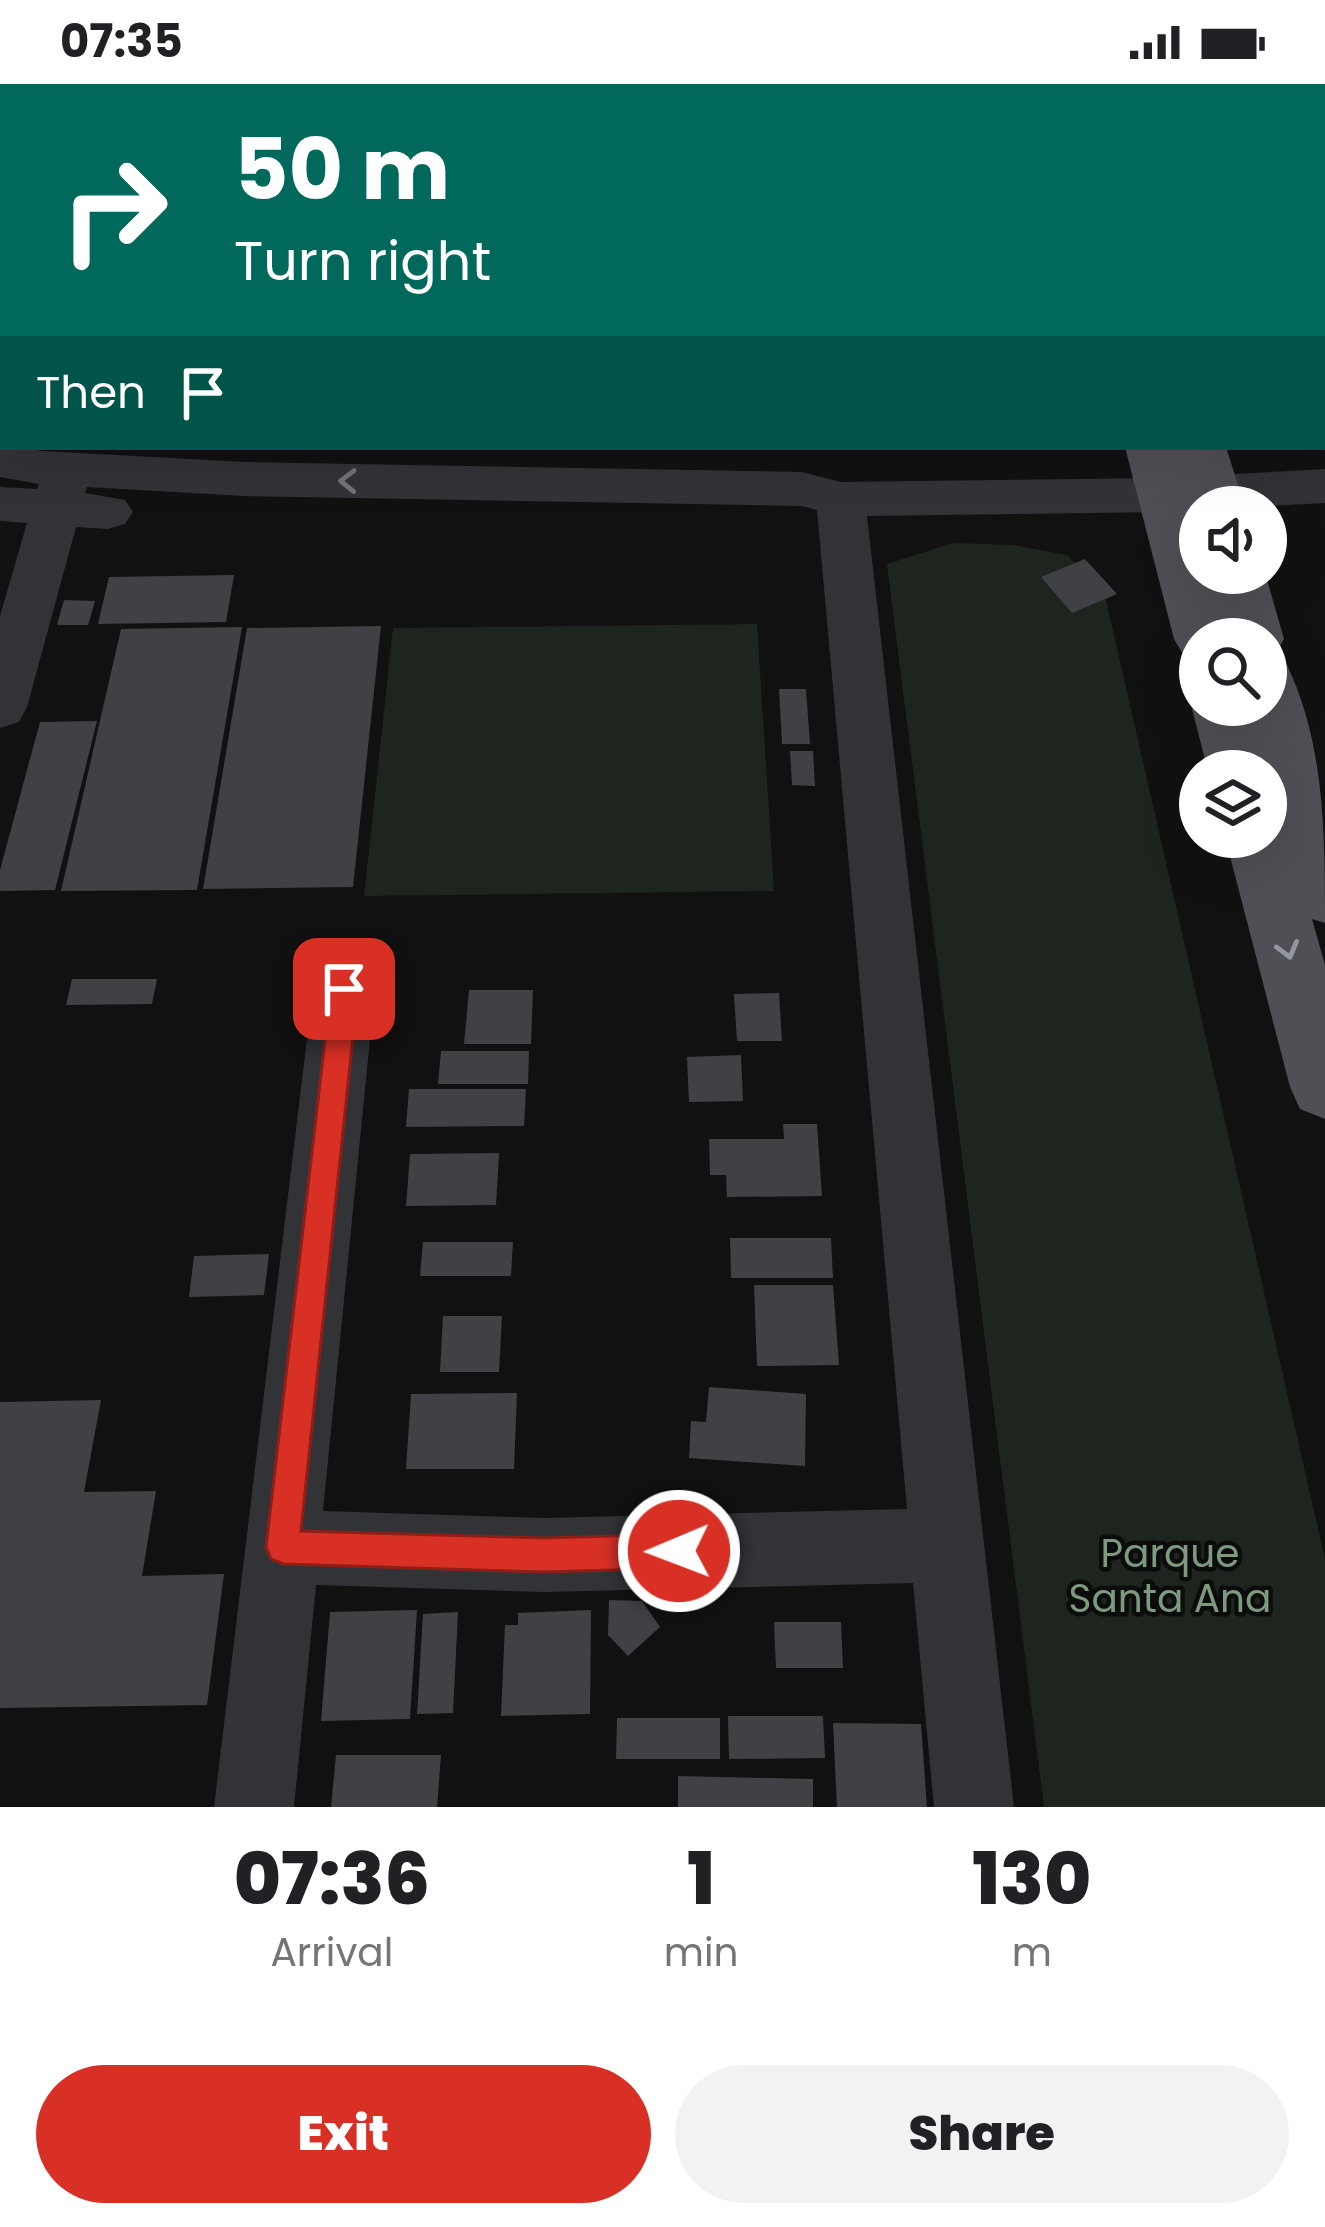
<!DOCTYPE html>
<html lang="en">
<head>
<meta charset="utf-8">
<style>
  :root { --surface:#fff; --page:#f2f2f2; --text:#202124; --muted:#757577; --accent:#d93025 }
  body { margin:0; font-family:Poppins,sans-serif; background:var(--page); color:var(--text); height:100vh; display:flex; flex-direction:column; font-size:45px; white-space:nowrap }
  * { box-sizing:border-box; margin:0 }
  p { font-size:39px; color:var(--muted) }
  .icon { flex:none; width:66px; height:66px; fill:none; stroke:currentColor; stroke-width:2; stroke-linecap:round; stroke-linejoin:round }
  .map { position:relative; height:1723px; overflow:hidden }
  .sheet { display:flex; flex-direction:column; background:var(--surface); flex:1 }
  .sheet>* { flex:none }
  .hud { position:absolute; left:0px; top:0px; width:1326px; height:366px; box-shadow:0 12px 48px #0002; background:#00695c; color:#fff; overflow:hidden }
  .fabs { position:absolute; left:1179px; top:402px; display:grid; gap:24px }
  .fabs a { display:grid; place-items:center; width:108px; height:108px; border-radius:50%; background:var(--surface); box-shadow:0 12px 48px #0002; font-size:60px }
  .pin { position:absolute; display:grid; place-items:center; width:102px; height:102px; color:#fff; margin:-51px; border-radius:24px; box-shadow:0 6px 18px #0006 }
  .me { position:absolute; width:132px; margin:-66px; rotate:269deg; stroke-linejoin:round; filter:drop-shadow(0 0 9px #0008) }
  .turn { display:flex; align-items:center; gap:42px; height:252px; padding:0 36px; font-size:54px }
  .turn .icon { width:156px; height:156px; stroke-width:2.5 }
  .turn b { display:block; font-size:84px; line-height:102px }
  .then { display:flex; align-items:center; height:114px; padding:0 36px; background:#0003; gap:24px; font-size:45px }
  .eta { display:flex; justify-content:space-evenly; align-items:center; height:204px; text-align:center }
  .eta b { font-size:72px; font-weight:800; line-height:84px }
  .primary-button { display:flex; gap:24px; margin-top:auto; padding:24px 36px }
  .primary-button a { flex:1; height:138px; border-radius:72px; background:var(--accent); color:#fff; font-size:48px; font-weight:800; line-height:138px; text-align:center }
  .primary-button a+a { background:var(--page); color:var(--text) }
  .status { display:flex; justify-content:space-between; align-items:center; height:84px; padding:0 60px; background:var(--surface); direction:ltr }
  .status svg { height:33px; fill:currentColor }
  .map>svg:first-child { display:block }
</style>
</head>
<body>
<div class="status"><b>07:35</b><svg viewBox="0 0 49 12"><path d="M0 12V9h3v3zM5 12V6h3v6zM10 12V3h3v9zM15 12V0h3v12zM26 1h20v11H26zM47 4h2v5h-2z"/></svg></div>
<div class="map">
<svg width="1325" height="1723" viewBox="0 0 1325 1723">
  <rect width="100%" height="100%" fill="#111112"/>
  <path fill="#1e241e" d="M953,459L1013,461L1067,471L1104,507L1325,1475V1723H1044L887,480Z
    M757,540L774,807L364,812L393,544Z"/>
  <path fill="#404145" d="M1085,475L1117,510L1072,529L1041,493Z
    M234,491L226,538L98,540L109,493Z
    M64,516L95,517L88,541H57Z
    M381,542L353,803L203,805L247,544Z
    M242,543L197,806L61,807L121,545Z
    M779,605H806L810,660H782Z
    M97,637L55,806L0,807V786L40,638Z
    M790,667H813L815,702L792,701Z
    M72,895H157L152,920L66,921Z
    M469,906H533L531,960H464Z
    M779,909L782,957H737L734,910Z
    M441,967H529L528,1000H438Z
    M741,971L743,1017L689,1018L687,973Z
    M409,1005H526L524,1042L406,1043Z
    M783,1040H817L822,1112L727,1113L726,1091H710L709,1055H784Z
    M499,1069L496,1121L406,1122L410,1070Z
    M730,1154H831L833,1194H731Z
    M423,1158H513L511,1192H420Z
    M269,1170L264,1211L189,1213L194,1172Z
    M754,1201H833L839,1281L757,1282Z
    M443,1232H502L499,1288H440Z
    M709,1303L806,1310L805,1382L689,1374L691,1337L706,1338Z
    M517,1309L514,1385H406L411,1310Z
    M101,1316L84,1408L156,1407L142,1492L224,1490L207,1621L0,1624V1318Z
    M609,1516L642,1517L660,1543L628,1572L608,1551Z
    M417,1526L410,1635L321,1637L330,1528Z
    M591,1526L590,1630L501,1632L505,1541H518V1529Z
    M458,1528L453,1629L417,1630L423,1530Z
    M774,1538H841L843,1584H776Z
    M728,1632H823L825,1674L729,1675Z
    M617,1634H720V1675H616Z
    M833,1639L921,1640L927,1723H837Z
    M336,1671H441L437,1723H331Z
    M678,1692L813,1695V1723H678Z"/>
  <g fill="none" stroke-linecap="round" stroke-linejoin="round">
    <path fill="#323337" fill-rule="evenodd" d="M0,359L42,367L244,378L802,388L841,398L1164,394L1325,385V419L1164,428L867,432L1014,1723H934L913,1499L544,1508L316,1501L294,1723H214L313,905L322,886L344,878L366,886L375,905L323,1427L544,1434L907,1425L817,426L802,422L244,412L87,403L85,409L125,416L133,428L125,440L108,445L76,443L27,623L19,638L0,644V532L27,439L0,437V403L37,405L39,400L0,393Z"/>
    <path fill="#4f5055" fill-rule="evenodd" d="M1061,0H1103L1105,3H1061Z
      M1125,363H1226L1245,423H1200V489H1265L1284,555L1275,570L1266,573V555H1200V576L1183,570L1174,555Z
      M1266,574L1287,581C1325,661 1325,751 1325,839L1312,835L1325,881V1035L1300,1025L1290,1003L1225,753H1266V730L1272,732L1266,687H1208L1191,621L1200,605V621H1266Z"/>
  </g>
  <defs><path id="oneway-chevron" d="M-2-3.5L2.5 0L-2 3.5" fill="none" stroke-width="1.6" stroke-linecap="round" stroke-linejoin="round" transform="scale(3)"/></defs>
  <use stroke="#71737a" href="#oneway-chevron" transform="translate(348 397) rotate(-179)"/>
  <use stroke="#93969f" href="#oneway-chevron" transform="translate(1288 866) rotate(75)"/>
  <path fill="#d93025" stroke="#8d1f18" stroke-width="3" d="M344,893L354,896L358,905L301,1447L544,1454L679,1450L691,1455L696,1467L691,1479L679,1484L544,1488L283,1480L271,1475L266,1463L331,905L335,896Z"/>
  <g text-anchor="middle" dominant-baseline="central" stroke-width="9" stroke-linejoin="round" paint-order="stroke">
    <g font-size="39" fill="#7d9a7f" stroke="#0c0c0d">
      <text x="1170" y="1469">Parque<tspan x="1170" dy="45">Santa Ana</tspan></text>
    </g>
  </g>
</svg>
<div class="fabs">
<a><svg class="icon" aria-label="sound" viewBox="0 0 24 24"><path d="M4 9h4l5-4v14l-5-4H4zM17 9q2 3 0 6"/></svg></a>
<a><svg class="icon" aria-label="search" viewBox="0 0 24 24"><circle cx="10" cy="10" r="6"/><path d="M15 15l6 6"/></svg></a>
<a><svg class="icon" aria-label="layers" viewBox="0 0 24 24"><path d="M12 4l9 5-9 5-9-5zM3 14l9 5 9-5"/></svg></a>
</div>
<div class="pin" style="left:344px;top:905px;background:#d93025"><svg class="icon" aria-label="arrive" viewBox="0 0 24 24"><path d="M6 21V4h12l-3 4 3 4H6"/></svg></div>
<svg class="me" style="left:679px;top:1467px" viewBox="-20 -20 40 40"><circle r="17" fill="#d93025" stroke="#fff" stroke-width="3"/><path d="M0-11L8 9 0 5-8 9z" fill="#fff"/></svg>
<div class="hud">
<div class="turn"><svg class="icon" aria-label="right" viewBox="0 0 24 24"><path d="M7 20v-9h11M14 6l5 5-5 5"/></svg><div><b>50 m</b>Turn right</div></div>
<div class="then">Then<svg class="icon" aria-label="arrive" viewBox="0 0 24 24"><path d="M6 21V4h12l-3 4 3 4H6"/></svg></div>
</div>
</div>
<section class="sheet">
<div class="eta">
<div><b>07:36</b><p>Arrival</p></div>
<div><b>1</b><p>min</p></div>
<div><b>130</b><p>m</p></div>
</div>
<div class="primary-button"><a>Exit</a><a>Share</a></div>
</section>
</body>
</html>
